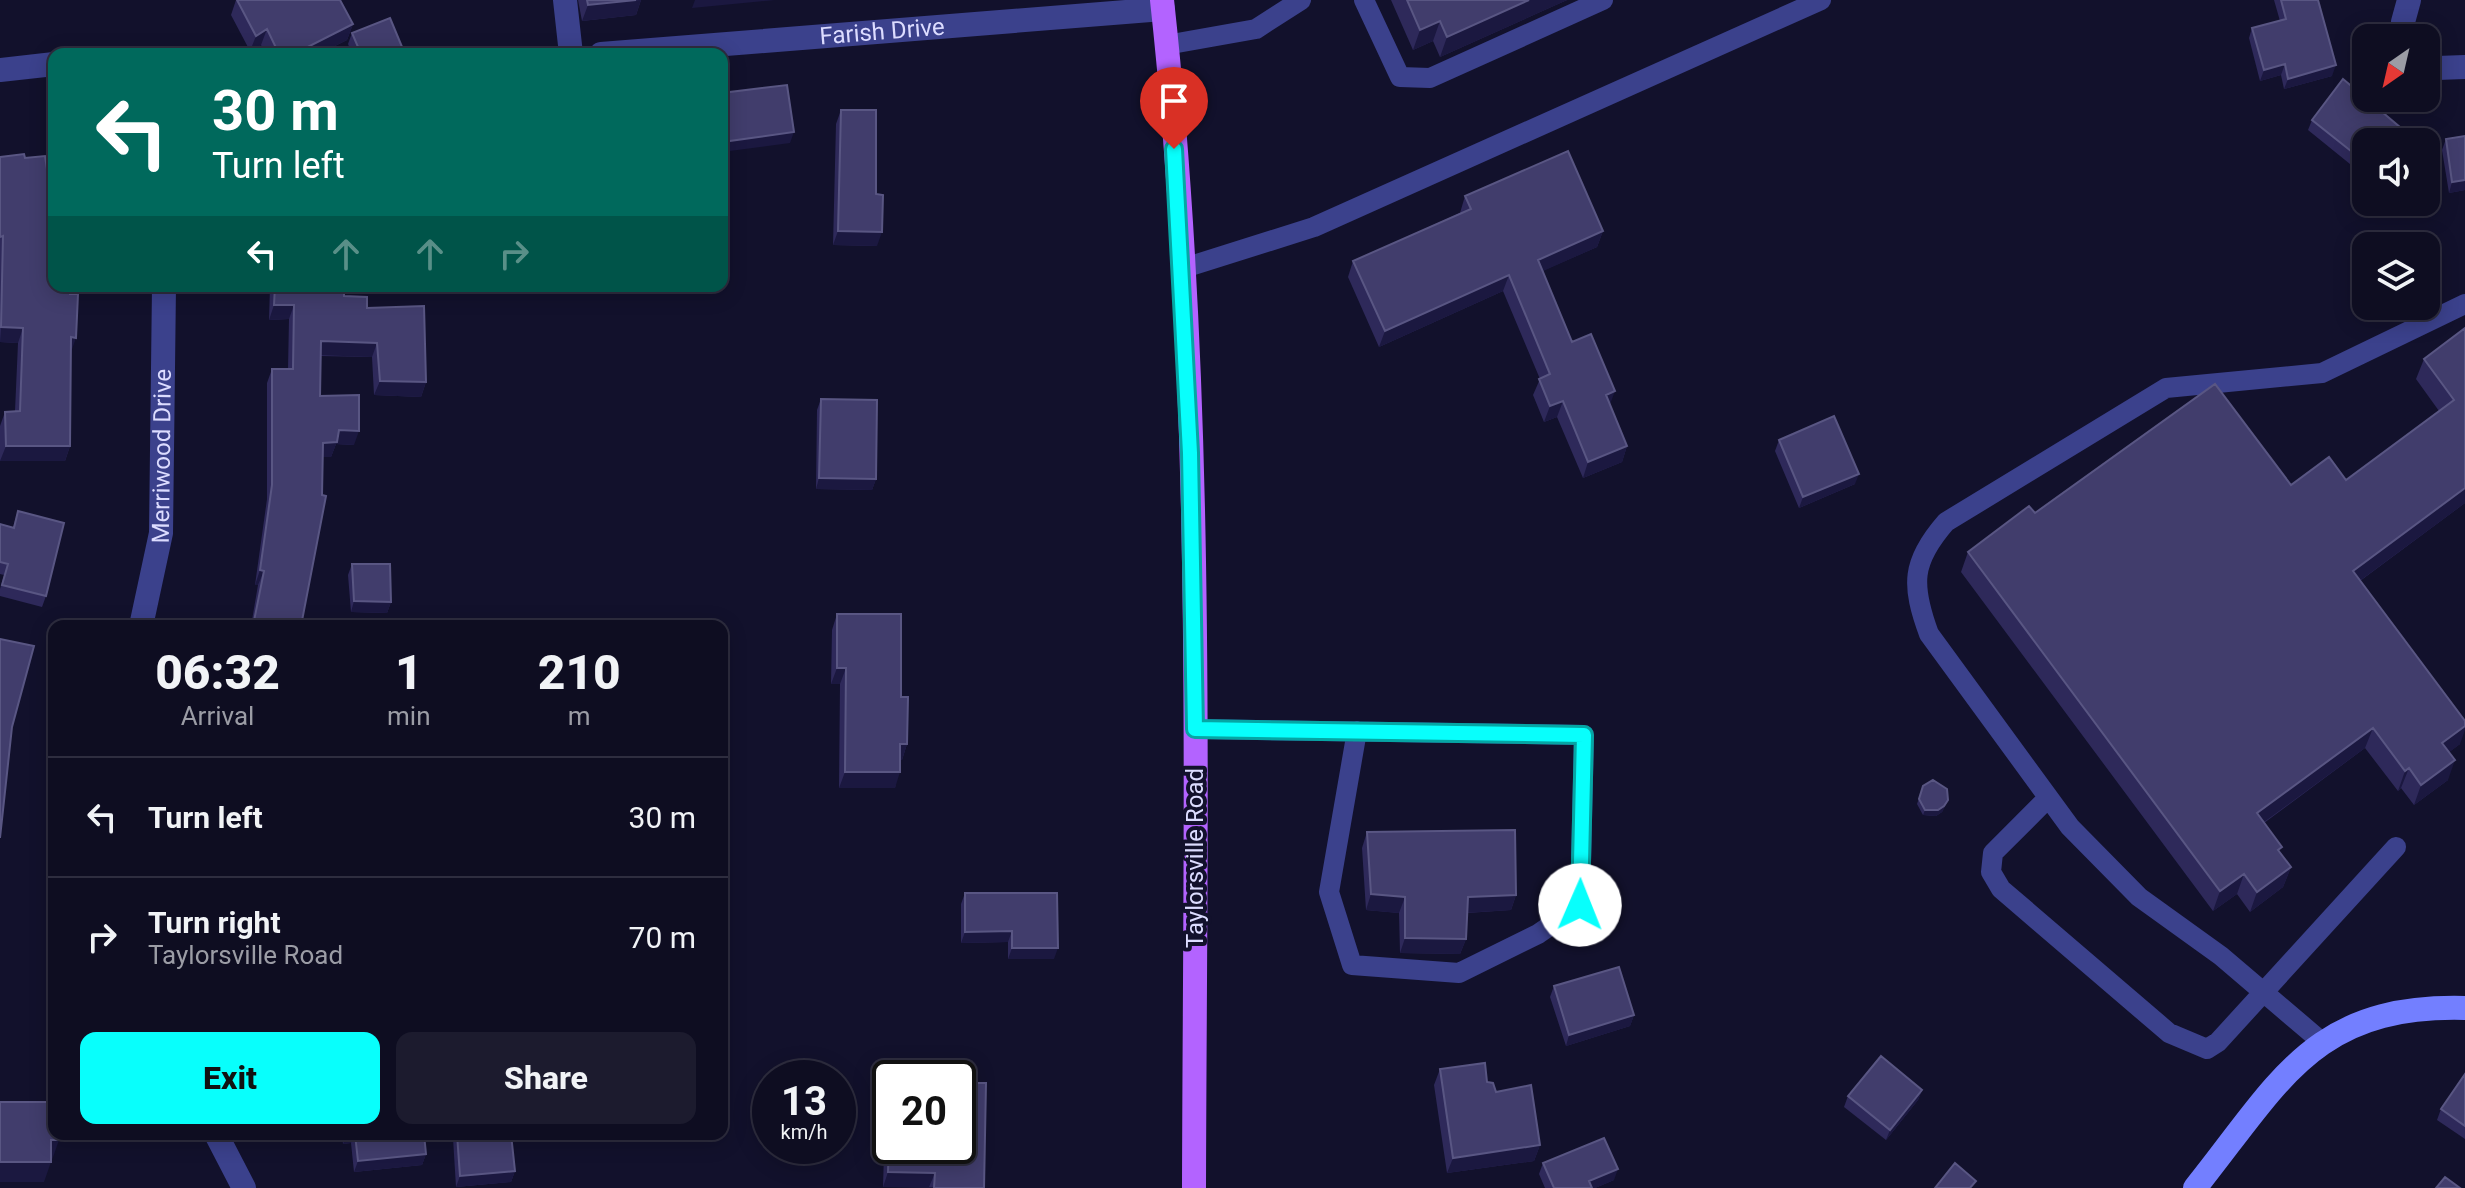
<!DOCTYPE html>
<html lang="en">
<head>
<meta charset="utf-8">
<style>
  :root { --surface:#0e0d21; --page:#1c1b2e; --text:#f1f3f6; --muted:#9b9ca5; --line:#2e2d3f; --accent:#08fffc }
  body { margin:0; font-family:Roboto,sans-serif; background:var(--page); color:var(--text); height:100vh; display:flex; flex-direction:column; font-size:30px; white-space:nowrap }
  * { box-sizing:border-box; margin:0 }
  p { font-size:26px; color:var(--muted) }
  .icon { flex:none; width:44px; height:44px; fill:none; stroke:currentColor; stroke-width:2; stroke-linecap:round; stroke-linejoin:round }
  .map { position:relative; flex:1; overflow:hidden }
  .details { position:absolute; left:48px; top:620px; width:680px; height:520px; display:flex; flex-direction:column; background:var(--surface); border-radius:16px; box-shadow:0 4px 20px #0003,0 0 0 2px var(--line) }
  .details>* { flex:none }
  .hud { position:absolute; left:48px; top:48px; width:680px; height:244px; border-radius:16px; box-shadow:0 4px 20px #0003,0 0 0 2px var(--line); background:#00695c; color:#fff; overflow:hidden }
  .needle { width:52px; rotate:214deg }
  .tools { position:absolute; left:2352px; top:24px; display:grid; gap:16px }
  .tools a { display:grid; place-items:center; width:88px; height:88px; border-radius:16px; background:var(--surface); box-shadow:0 4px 20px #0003,0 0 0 2px var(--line); font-size:40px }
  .speed { position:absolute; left:752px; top:1060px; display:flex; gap:16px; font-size:40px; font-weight:700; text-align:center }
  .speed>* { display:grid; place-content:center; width:104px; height:104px; border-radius:50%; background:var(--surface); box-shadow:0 4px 20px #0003,0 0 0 2px var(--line); line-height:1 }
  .speed small { font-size:20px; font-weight:400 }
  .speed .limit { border:4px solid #111; border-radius:12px; background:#fff; color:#111 }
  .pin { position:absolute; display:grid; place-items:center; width:68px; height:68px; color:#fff; margin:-82px -34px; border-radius:50% 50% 50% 0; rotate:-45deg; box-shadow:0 0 8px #0007 }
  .pin .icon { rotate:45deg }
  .me { position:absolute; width:88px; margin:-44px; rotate:1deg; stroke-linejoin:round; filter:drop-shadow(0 0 6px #0008) }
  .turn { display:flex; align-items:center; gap:28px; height:168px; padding:0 32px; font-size:36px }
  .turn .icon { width:104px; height:104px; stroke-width:2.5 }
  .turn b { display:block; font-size:56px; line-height:68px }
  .lanes { display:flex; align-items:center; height:76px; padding:0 32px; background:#0003; justify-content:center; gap:40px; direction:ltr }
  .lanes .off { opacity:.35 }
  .eta { display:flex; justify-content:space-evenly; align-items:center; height:136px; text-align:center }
  .eta b { font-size:48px; font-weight:800; line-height:56px }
  .cta { display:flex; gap:16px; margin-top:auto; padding:16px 32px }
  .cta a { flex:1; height:92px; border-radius:16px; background:var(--accent); color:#111; font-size:32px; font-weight:800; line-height:92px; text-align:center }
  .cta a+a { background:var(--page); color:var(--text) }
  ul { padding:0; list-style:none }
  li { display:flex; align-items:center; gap:24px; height:120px; padding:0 32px; border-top:2px solid var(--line) }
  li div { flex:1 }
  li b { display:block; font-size:30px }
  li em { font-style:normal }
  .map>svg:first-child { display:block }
</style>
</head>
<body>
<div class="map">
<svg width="2465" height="1188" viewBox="0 0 2465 1188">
  <rect width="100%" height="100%" fill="#12112c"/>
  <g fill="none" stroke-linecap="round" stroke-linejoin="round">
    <path stroke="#3b418c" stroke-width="20" d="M1364,0L1400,77L1430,78L1603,0
      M1166,45L1256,29L1301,0
      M1181,269L1314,227L1821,0
      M1195,729L1584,735L1580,905L1538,934L1459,973L1352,965L1329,892L1357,731
      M2048,798L1993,853L1991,872L2001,889L2169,1033L2207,1049L2218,1042L2396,847
      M2322,1042L2221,956L2139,897L2070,827L1929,634C1911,585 1911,562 1946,522L2166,388L2322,373L2465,304"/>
    <g stroke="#3b418c" stroke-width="24">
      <path d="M565,0L571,54"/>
      <path d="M2406,38L2403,22L2409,0"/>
      <path id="s1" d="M601,54L1163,9"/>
      <path d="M2426,63L2437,68L2465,67"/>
      <path d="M0,70L54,64"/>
      <path id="s2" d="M141,626L161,533L164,286"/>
      <path d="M216,1134L244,1188"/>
    </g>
    <path stroke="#737fff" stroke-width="24" d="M2195,1188C2280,1082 2313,1004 2465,1008"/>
    <path stroke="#b363ff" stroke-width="24" d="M1162,0C1205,393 1195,793 1194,1188"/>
  </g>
  <path fill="#2e295a" d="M236,0H237L353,24L347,40L319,54H265L261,45L250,51L231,15Z
    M578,0H641L636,15L582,21Z
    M1391,0H1567L1440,57L1433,41L1413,50Z
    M2274,0H2318L2332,76L2284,89L2281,75L2260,81L2249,38L2252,28L2280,21Z
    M352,33L405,54H352L348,44Z
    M841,110L877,246L833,245L836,124Z
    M2312,120L2397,139L2366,142V177L2308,130Z
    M2446,139L2465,190L2449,193L2442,150Z
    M0,157L71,351L70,446L65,461H0V426L5,412L15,411L18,343L0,342Z
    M1465,196L1603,231L1597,247L1542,271L1572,342L1610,404L1627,446L1622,462L1583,478L1557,417L1544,422L1533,395L1540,379L1503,291L1379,347L1348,277L1353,261L1460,213Z
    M270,286H344V296L367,308L426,382L421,397L374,395L372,357L321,356L320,396L354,445L336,444L331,457H323L301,626H251L258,585H255L267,499V383L272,369H288L289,319L269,320Z
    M2465,328V503L2360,581L2460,744L2449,752L2448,780L2414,805L2401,788L2398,791L2365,748L2264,823L2280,852L2291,867L2283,887L2250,912L2237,894L2213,911L1961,572L1968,552L2035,513L2346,480L2439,411L2416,379L2424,359Z
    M821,399L876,479L872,490L816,489L817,410Z
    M1779,440L1855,484L1799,508L1775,451Z
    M18,511L46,596L42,607L0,596V589L4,575L0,574V524L13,527Z
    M352,564L391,602L387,613L351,612L348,575Z
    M837,614L901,697L907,744L902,760H900L895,788H839L840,684H831L832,630Z
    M1923,786L1948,800L1942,812L1936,816L1923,815L1917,804Z
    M1367,832L1516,895L1511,910L1467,913L1466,939L1460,954L1400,953L1399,913L1366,910L1362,848Z
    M965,893L1054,959H1008V942L961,943V904Z
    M1554,986L1634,1015L1630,1026L1566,1046L1550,997Z
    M1440,1069L1496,1092L1540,1145L1534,1161L1447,1173L1434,1085Z
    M2465,1074V1139L2437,1120L2441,1109Z
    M1922,1090L1918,1100L1886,1140L1844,1107L1848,1096Z
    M342,1134H424L426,1154L422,1165L354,1172L351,1143L343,1144Z
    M454,1134H511L515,1171L511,1182L456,1187L453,1138Z
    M889,1139L984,1188L883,1187L884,1153Z
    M1543,1163L1614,1180L1595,1188H1545L1539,1174Z"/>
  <path fill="#1b1840" d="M641,0L636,15L582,21L588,5Z
    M695,0H775L692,8Z
    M1529,0H1567L1440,57L1447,37Z
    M1440,21L1433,41L1413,50L1420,30Z
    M353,24L347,40L319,54H294Z
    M267,29L261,45L250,51L256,36Z
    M2285,64L2281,75L2260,81L2264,70Z
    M2336,65L2332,76L2284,89L2288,79Z
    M2401,128L2397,139L2395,142H2390Z
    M794,132L790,143L722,152V142Z
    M2465,180V190L2449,193L2452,182Z
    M838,231L882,232L877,246L833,245Z
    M1603,231L1597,247L1532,276L1538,260Z
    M1509,275L1503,291L1379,347L1385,331Z
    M274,305H294L289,319L269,320Z
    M1,327L23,328L18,343L0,342Z
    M71,337L76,338L71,352Z
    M321,341L377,343L372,357L316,355Z
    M380,381L426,382L421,397L374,395Z
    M1615,391L1609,407L1606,395Z
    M1563,401L1557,417L1544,422L1550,406Z
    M339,430L359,431L354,445L336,444L331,457H317L323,443Z
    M6,446H70L65,461H0Z
    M1627,446L1622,462L1583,478L1588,462Z
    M1859,474L1855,484L1799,508L1803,497Z
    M819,478L876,479L872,490L816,489Z
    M2465,488V503L2346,591L2353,571Z
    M260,570L264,571L258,585H255Z
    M354,601L391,602L387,613L351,612Z
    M837,668H846L840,684H831Z
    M2465,726V730L2460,744L2435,763L2442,743Z
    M2373,728L2365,748L2249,833L2257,813Z
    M900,744H907L902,760H895Z
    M2455,760L2448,780L2414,805L2421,785Z
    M2409,768L2401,788L2398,791L2405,771Z
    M845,772H900L895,788H839Z
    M1948,800L1942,812L1936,816L1923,815L1925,810Z
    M2291,867L2283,887L2250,912L2257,892Z
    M2244,874L2237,894L2213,911L2220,891Z
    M1371,894L1405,897L1399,913L1366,910Z
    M1516,895L1511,910L1463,913L1468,897Z
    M1012,931L1008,942L961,943L965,932Z
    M1405,938L1466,939L1460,954L1400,953Z
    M1012,948H1058L1054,959H1008Z
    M1634,1015L1630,1026L1566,1046L1569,1035Z
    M1922,1090L1918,1100L1886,1140L1890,1130Z
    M347,1134H354L351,1143L343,1144Z
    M51,1140H59L52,1160H44Z
    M1540,1145L1534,1161L1447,1173L1453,1158Z
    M426,1154L422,1165L354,1172L358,1161Z
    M0,1162H51L44,1182H0Z
    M1618,1169L1614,1180L1595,1188H1587L1589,1181Z
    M515,1171L511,1182L456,1187L460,1176Z
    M888,1172L935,1173L929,1187H883Z"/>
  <path fill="#413d6c" stroke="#595683" stroke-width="2" d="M237,0H340L353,24L294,54H279L267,29L256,36Z
    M587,0H636L588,5Z
    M1407,0H1529L1447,37L1440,21L1420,30Z
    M2281,0H2318L2336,65L2288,79L2285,64L2264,70L2252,28L2286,19Z
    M390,18L405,54H361L352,33Z
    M2343,79L2401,128L2390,142H2366V163L2312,120Z
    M787,85L794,132L722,142V93Z
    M841,110H876V194L883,195L882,232L838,231Z
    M2465,136V180L2452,182L2446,139Z
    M1568,151L1603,231L1538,260L1572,342L1591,334L1615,391L1606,395L1627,446L1588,462L1563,401L1550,406L1539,379L1550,374L1509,275L1385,331L1353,261L1471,209L1465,196Z
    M24,154L25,158L45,156L54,215V286H70V294H78L76,338L71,337L70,446H6L5,412L20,411L23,328L1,327L3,236L0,237V157Z
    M275,286H344V296L367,297V308L424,306L426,382L380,381L377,343L321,341L320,396L359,395V431L339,430L337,442L323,443L322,495L326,496L301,626H253L264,571L260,570L272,485V369H293L294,305H274Z
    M2465,328V488L2353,571L2465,721V726L2442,743L2455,760L2421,785L2409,768L2405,771L2373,728L2257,813L2282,847L2278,850L2291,867L2257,892L2244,874L2220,891L1968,552L2029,506L2035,513L2215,384L2291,485L2329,457L2346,480L2454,400L2424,359Z
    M821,399L877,400L876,479L819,478Z
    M1834,416L1859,474L1803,497L1779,440Z
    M18,511L64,523L46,596L2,585L8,564L0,562V524L14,528Z
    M352,564H390L391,602L354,601Z
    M837,614H901V697H908L907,744H900V772H845L846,668H837Z
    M0,639L34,646L12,727L0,838Z
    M1933,780L1947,789L1948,800L1944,806L1938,810H1925L1919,799L1923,786Z
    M1515,830L1516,895L1468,897L1466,939L1405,938V897L1371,894L1367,832Z
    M965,893H1057L1058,948H1012V931L965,932Z
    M1619,967L1634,1015L1569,1035L1554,986Z
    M1881,1056L1922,1090L1890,1130L1848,1096Z
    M1485,1063L1487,1082L1493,1083L1496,1092L1531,1085L1540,1145L1453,1158L1440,1069Z
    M2465,1074V1126L2441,1109Z
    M958,1083H986L984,1188H934L935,1173L888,1172L889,1139H890V1146H958Z
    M0,1102H54V1134H59V1140H51V1162H0Z
    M355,1134H424L426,1154L358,1161Z
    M457,1134H511L515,1171L460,1176Z
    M1604,1138L1618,1169L1589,1181L1592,1188H1554L1543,1163Z
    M1955,1163L1976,1181L1970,1188H1935Z
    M2445,1177L2460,1188H2436Z"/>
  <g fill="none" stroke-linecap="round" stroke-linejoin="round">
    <g stroke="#05a6a4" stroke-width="20">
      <path id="route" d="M1174,149L1190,453L1195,729L1584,735L1580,905"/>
    </g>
    <use href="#route" stroke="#08fffc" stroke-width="14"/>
  </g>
  <g text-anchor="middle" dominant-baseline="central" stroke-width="8" stroke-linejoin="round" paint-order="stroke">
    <g font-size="24" fill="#dcdcff" stroke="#12112c">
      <text stroke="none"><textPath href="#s1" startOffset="282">Farish Drive</textPath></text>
      <text stroke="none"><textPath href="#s2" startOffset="172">Merriwood Drive</textPath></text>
      <text transform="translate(1195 858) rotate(-90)">Taylorsville Road</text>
    </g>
  </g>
</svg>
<div class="tools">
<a><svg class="needle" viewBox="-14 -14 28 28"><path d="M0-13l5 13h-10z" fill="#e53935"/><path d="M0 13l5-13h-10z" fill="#9b9ca5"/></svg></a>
<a><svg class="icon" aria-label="sound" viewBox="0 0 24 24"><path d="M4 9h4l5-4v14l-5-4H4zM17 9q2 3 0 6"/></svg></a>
<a><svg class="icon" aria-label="layers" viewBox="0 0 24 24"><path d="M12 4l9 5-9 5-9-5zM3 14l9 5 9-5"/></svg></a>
</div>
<div class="speed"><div>13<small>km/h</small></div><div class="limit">20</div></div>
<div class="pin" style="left:1174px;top:149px;background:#d93025"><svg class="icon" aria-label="arrive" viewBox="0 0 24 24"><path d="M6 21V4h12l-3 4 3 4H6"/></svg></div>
<svg class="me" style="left:1580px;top:905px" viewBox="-20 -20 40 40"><circle r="19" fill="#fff"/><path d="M0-13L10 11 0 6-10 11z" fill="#08fffc"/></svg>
<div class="hud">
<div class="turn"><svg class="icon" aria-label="left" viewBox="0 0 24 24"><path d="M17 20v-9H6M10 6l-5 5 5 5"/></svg><div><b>30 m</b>Turn left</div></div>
<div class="lanes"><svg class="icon" aria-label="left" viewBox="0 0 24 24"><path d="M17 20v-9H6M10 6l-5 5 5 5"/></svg><svg class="icon off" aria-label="ahead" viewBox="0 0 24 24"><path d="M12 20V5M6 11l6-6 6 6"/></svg><svg class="icon off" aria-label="ahead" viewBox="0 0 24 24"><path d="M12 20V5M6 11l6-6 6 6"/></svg><svg class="icon off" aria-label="right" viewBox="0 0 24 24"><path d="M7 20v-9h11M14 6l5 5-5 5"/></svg></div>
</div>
<section class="details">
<div class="eta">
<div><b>06:32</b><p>Arrival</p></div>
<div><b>1</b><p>min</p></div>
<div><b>210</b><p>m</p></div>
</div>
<ul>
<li><svg class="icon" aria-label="left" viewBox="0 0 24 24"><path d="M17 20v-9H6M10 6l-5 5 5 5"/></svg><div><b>Turn left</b></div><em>30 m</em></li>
<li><svg class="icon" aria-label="right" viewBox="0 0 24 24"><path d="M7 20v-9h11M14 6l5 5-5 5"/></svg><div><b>Turn right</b><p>Taylorsville Road</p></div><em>70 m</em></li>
</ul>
<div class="cta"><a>Exit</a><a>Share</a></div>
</section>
</div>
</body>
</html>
